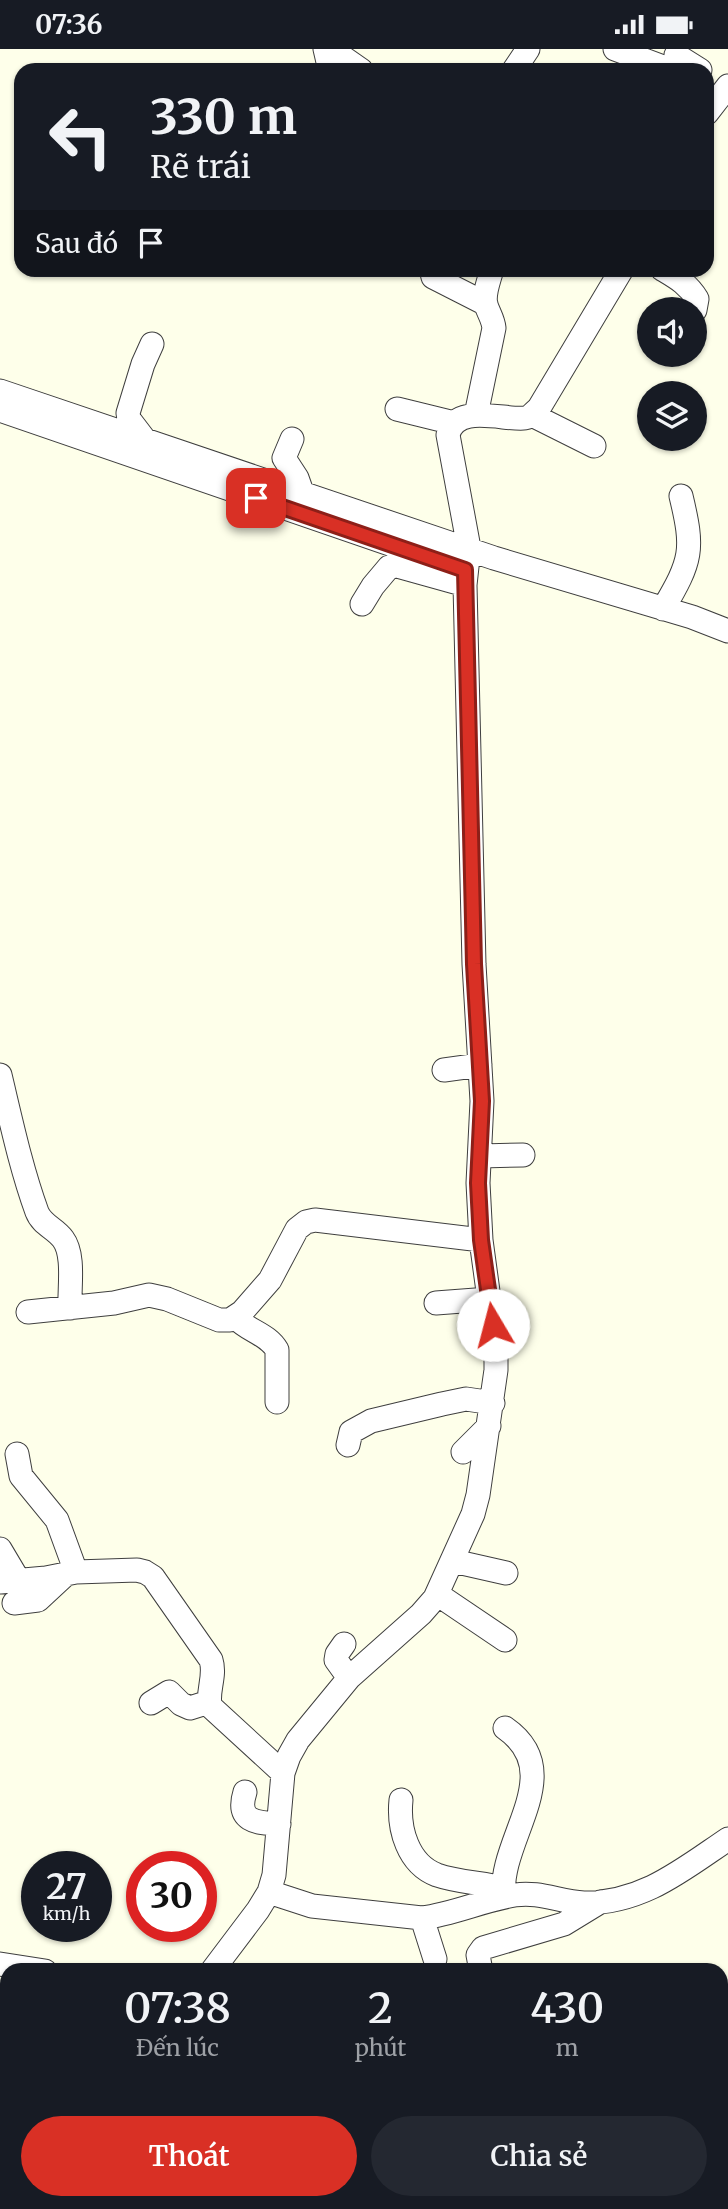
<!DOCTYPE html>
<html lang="vi">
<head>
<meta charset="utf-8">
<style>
  :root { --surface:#171b24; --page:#242831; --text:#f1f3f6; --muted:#9ea1a6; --accent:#d93025 }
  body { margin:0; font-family:Merriweather,serif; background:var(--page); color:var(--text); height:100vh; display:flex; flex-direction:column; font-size:26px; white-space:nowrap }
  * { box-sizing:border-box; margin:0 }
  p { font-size:23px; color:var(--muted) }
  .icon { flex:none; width:38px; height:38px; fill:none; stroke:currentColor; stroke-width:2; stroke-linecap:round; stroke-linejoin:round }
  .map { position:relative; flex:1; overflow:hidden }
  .details { position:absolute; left:0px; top:1914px; width:728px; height:247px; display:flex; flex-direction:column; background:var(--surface); border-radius:21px 21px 0 0; box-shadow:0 2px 5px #0004 }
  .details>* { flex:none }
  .top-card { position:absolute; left:14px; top:14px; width:700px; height:214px; border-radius:21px; box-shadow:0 2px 5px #0004; background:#171b24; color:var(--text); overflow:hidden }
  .controls { position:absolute; left:637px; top:248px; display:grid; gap:14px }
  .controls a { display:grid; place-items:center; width:70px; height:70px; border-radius:50%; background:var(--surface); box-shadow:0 2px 5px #0004; font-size:35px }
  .speed { position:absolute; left:21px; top:1802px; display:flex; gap:14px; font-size:35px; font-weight:700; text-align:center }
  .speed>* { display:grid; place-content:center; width:91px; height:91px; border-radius:50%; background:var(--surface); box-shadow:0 2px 5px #0004; line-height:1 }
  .speed small { font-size:18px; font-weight:400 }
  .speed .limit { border:10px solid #d22; background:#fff; color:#111 }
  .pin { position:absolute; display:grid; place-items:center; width:60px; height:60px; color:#fff; margin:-30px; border-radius:14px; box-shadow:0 4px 10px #0006 }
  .me { position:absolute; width:77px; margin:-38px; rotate:352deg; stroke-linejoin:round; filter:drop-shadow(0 0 5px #0008) }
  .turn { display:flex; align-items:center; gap:24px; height:147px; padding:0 21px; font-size:32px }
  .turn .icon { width:91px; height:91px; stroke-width:2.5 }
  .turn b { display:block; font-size:49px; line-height:60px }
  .then { display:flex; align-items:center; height:66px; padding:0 21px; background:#0003; gap:14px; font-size:26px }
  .eta { display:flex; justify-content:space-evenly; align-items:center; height:119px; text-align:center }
  .eta b { font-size:42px; font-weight:600; line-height:49px }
  .button { display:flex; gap:14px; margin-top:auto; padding:14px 21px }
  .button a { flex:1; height:80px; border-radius:42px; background:var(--accent); color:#fff; font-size:28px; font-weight:600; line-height:80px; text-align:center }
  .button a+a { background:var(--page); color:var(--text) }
  .status { display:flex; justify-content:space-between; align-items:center; height:49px; padding:0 35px; background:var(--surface); direction:ltr }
  .status svg { height:19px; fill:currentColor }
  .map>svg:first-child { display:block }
</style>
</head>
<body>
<div class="status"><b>07:36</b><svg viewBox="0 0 49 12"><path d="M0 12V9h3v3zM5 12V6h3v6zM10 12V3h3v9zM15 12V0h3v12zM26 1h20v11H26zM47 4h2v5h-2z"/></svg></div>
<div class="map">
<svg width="728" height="2160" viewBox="0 0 728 2160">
  <rect width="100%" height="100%" fill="#feffea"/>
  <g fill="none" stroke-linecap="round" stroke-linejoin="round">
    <g stroke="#3f3f3f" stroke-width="25">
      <path id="minor" d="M325,0L328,13L327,21
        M331,0L361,21
        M615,0L671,21
        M676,6L700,21
        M514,21L528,0
        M707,64L728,37
        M431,220L433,228L486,255
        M662,220C677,229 688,235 697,250L695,261
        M0,342L494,509L692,568L728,582
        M397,360L454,374
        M0,361L465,521
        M476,366L494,279C493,270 489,265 486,256C483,245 489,232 492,220
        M532,366L594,397
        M292,390L284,409L297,429L303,446
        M145,391L129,370L128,364L143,315L152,295
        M362,555L373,537L389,518L397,517L458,534
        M663,560C692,511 694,501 681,447
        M444,1021L480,1016
        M0,1026C11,1072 21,1119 37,1163C42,1176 55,1179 63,1190C75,1206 69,1239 70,1259
        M480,1107L523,1106
        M436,1254L489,1250
        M28,1263L114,1254L149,1246L167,1250L219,1271H230L242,1263L270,1231L297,1180L306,1173L315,1171L481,1191
        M236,1269C248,1282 268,1285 277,1301V1353
        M348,1396L351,1383L371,1372L442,1355L466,1350L493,1354
        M463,1403L489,1377
        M17,1405L21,1427L57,1471L76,1523L137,1521L145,1523L153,1528L211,1611C216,1627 207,1641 210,1657L283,1724
        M0,1500L19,1532
        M453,1512L506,1524
        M0,1533L46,1529L76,1523
        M437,1545L505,1591
        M14,1554L38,1551L66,1525
        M344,1595L337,1605L336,1611L349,1629
        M151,1654L169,1643L181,1655L190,1659L209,1653
        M245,1743C236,1772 255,1774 279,1775
        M401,1751C398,1780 408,1815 437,1826C457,1833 482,1834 503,1839
        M269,1843L312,1857L422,1869C454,1865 483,1851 515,1846C539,1842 560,1853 584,1854C643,1854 682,1821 728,1790
        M504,1848C497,1791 570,1724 505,1679
        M422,1869L435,1910
        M0,1915L45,1922
        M212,1922L258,1861L269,1843L274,1826L283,1724L289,1707L298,1691L349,1629L421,1565L435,1549L473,1465L478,1446L496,1321V1301L481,1191L478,1134L482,1052L474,915L465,536L469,499L448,386C455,353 506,372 525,369C531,368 534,363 539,359L622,220
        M481,1922L478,1906L483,1899L564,1875L600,1853
        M338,2154L342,2160
        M64,2160L65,2154"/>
    </g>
    <use href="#minor" stroke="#fff" stroke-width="23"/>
  </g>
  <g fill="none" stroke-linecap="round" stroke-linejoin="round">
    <g stroke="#8d1f18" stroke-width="18">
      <path id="route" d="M256,449L465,521L474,915L482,1052L478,1134L481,1191L493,1276"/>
    </g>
    <use href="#route" stroke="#d93025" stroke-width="12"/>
  </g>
</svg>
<div class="controls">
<a><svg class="icon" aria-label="sound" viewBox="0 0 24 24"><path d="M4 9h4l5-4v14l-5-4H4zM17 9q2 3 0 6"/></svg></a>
<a><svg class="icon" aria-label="layers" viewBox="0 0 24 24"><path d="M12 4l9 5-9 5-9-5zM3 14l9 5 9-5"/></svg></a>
</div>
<div class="speed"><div>27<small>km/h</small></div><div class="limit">30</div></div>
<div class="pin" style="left:256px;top:449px;background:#d93025"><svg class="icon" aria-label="arrive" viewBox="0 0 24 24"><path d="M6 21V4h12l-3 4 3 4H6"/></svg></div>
<svg class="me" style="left:493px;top:1276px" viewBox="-20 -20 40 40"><circle r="19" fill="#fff"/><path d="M0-13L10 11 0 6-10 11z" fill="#d93025"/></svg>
<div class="top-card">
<div class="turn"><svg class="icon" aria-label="left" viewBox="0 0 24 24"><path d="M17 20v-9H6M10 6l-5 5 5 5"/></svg><div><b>330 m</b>Rẽ trái</div></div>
<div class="then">Sau đó<svg class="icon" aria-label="arrive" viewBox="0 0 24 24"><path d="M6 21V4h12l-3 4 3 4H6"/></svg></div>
</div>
<section class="details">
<div class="eta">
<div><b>07:38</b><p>Đến lúc</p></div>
<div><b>2</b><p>phút</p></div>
<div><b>430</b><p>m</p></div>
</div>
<div class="button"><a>Thoát</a><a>Chia sẻ</a></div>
</section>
</div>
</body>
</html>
